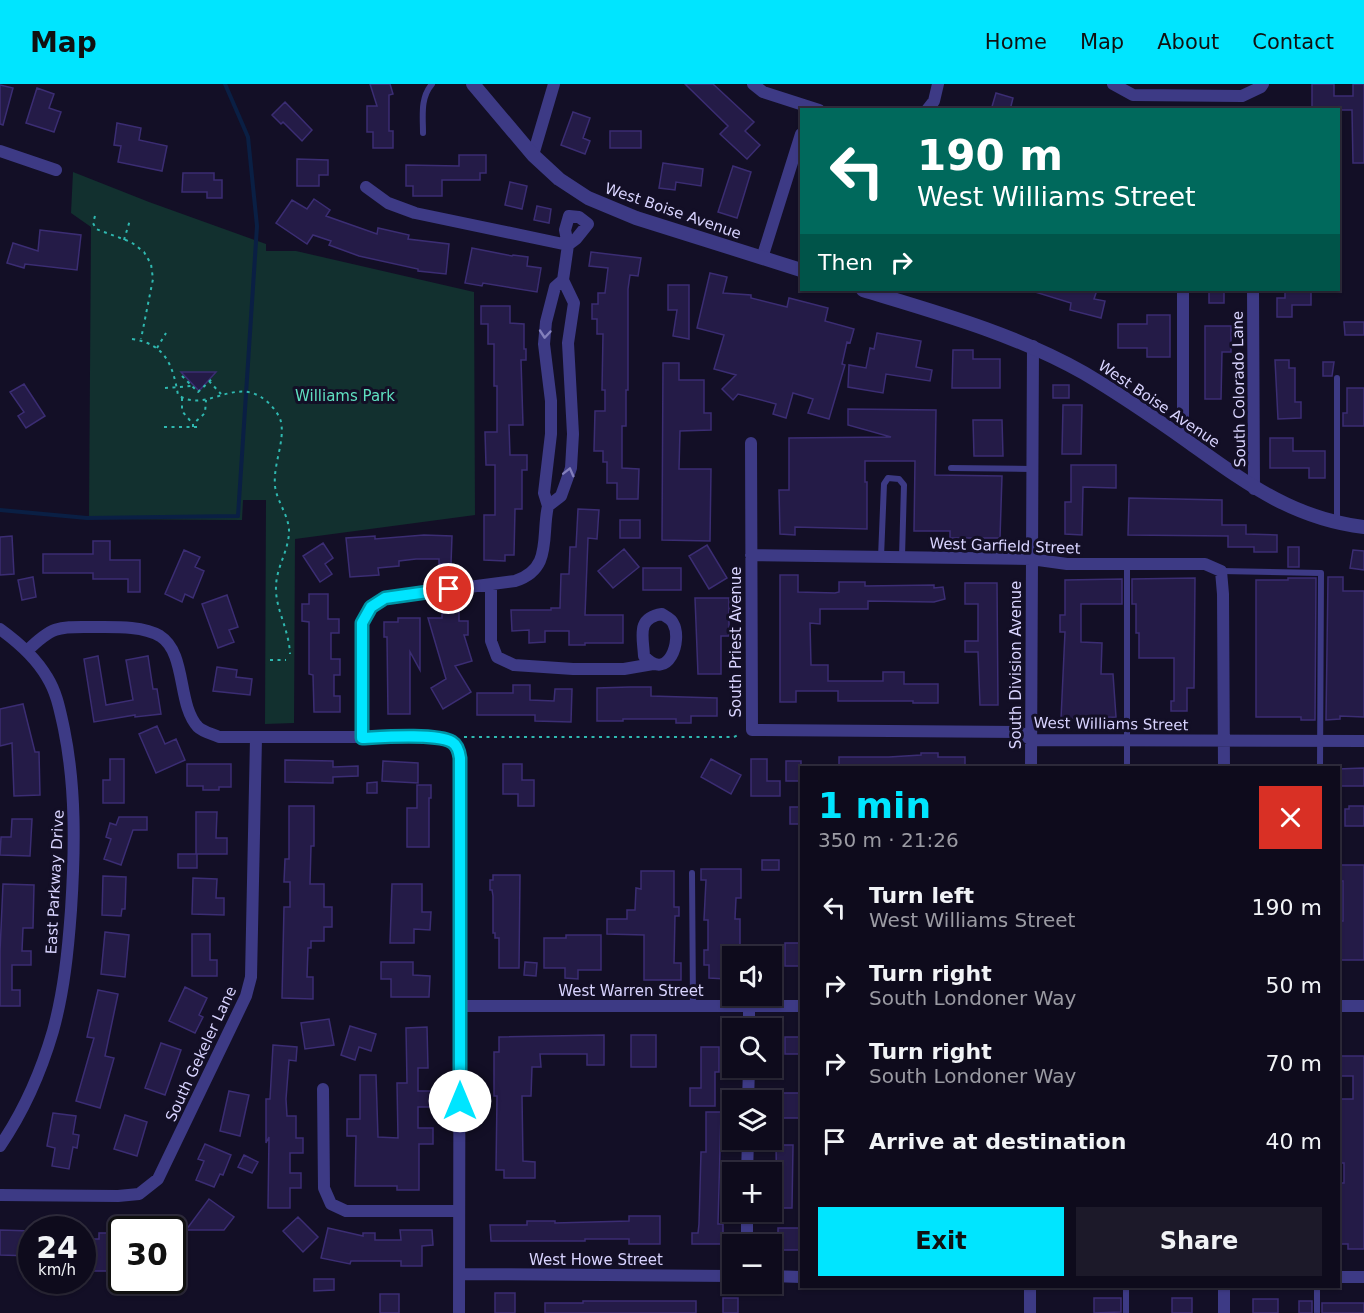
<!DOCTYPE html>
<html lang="en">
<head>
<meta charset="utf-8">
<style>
  :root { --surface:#0e0b1c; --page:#1c1929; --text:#f1f3f6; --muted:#9b9ba3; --line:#2e2b3b; --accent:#00e5ff }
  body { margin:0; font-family:"DejaVu Sans",sans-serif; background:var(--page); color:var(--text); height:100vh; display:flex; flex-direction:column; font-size:22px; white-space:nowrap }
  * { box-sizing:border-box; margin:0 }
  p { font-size:20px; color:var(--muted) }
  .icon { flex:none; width:33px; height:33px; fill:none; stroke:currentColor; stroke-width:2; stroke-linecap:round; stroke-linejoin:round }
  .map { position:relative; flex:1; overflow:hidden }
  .drawer { position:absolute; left:800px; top:682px; width:540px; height:522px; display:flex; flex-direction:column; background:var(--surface); border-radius:0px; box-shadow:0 2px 4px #0004,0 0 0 2px var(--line) }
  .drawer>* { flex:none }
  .hud { position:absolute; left:800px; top:24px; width:540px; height:183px; border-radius:0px; box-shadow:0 2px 4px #0004,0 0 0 2px var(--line); background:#00695c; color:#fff; overflow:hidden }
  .buttons { position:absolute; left:722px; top:862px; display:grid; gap:12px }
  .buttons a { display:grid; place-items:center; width:60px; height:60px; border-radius:0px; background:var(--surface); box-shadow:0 2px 4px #0004,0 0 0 2px var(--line); font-size:30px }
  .speed { position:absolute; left:18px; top:1132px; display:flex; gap:12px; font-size:30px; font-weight:700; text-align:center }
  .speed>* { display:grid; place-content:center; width:78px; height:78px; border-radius:50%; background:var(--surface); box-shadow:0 2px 4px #0004,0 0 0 2px var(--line); line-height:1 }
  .speed small { font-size:15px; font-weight:400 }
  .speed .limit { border:3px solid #111; border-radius:9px; background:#fff; color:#111 }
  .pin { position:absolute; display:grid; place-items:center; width:51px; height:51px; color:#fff; margin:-26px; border:3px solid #fff; border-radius:50%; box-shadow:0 2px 6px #0007 }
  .me { position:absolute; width:66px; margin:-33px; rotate:0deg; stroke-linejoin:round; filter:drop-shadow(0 0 4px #0008) }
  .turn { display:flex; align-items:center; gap:21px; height:126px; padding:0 18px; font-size:27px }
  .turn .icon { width:78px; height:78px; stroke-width:2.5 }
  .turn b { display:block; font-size:42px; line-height:51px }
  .then { display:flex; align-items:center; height:57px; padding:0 18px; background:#0003; gap:12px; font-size:22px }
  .round { display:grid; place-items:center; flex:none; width:63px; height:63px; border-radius:0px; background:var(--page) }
  .head { display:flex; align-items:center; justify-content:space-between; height:102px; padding:0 18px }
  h1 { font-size:36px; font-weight:700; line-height:45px; color:var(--accent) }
  .action { display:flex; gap:12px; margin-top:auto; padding:12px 18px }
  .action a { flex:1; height:69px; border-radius:0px; background:var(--accent); color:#111; font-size:24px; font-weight:700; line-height:69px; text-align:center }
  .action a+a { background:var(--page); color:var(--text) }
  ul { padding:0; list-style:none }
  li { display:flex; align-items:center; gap:18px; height:78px; padding:0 18px }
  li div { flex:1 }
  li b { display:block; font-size:22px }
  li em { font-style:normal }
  header { display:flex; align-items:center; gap:36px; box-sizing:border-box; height:84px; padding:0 30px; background:var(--accent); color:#111 }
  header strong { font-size:28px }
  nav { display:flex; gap:33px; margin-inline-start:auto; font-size:21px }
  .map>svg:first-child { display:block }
</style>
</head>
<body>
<header>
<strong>Map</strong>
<nav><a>Home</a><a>Map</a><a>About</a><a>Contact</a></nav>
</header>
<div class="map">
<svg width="1364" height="1229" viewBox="0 0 1364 1229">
  <rect width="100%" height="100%" fill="#130f26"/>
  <path fill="#12302f" d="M73,88L149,118L266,160V167H296L474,208L475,431L295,455L294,639L265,640L266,416H243L242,436L89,435L91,143L71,129Z"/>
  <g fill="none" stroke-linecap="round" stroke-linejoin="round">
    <path stroke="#0a1f44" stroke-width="4" d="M0,426L87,434L238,432L257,142L248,53L225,0"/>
  </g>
  <path fill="#241b47" stroke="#3b2d73" stroke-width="1.5" d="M370,0H390L393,10L389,11V47H393V64H373V48H367V22H377Z
    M685,0H713L754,38L745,47L760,61L747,75L720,50L728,42Z
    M1312,0H1334V12H1353V0H1364V79H1353L1352,26H1312Z
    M0,1L13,4L3,41L0,40Z
    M37,4L54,10L49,24L61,28L54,48L26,39Z
    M996,9L1013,14L1010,26H991Z
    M285,18L312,46L302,57L283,38L281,40L272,31Z
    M573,28L590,34L583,54L590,57L585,70L561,61Z
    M117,39L141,44L139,56L167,62L162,87L118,78L121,62L114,61Z
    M610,47H641V64H610Z
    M459,71H486V89H480V96H442V112H413V102H406V81L459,82Z
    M297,75L328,76V91H319V102H297Z
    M663,79L703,85L701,102L676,98L675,106L659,104Z
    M733,82L751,88L737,134L718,128Z
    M183,89H214V96H222V114H207V108H182Z
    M510,98L527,102L522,125L505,121Z
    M314,115L330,126L326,132L377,150L378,144L409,151L408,155L449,160L446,190L418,187V185L359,172L329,161L331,157L313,151L307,160L276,139L292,116L307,125Z
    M537,122L551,125L549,139L534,136Z
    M40,146L81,151L77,186L25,180L24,184L7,179L13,159L38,167Z
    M472,164L512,172L513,171L528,173L527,182L541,184L537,208L483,199L482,202L465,199Z
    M591,168L641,174L638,192L630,191L628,205V306H626V342H622V384L639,385L638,415H617V399H607V378H603V367H594L595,327H605V306H602L603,250H597V235H592V220H598V209H605L608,184L589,182Z
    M710,189L727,193L723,209L751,211V214L787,223L789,214L828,224L825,237L854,245L850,259L847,258L842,280L845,281L829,335L808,329L813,315L793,309L786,334L773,330L776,320L738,310L733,316L722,305L736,291L714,285L724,251L697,244Z
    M668,201H689V255L673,252L677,226H668Z
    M1035,206H1097L1094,215L1105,217L1101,234L1070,226L1071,219L1035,208Z
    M1209,206H1224V219H1209Z
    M1285,206H1311V221H1292V233H1277V214H1285Z
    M481,222H510V239L524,240V265H526V276H521L523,341H509L510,371H527V386H522V425H515L514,471H505V477L484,476V431H495V381H486L485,348H497V302H494V260H488V240H481Z
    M1147,231H1170V273H1147V264H1118V240H1147Z
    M1344,238H1364V251H1345Z
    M1205,242H1231V268H1222L1221,315H1205Z
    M877,249L921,257L916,283L932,286L930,297L886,290L883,309L848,303L849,281L866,284L870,264L874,265Z
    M953,266H973V275H1000V304H952Z
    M1275,276H1289V284H1295V318H1301V334L1278,335Z
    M1323,278H1334L1332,292H1323Z
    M663,279H679V296H704V329H711V346L680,347L679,385H711L710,457L662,456Z
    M181,288H216L199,307Z
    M24,300L45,332L26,344L18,332L24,328L10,308Z
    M1053,301H1069V314H1053Z
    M1347,304H1364V342H1343V329H1347Z
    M1063,321H1082L1081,370H1062Z
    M848,325L936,326L935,391L1002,392L1000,454H950V447H914L915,377H865V398H867V445L795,443V451L780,450L779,406H789V354L891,353L848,341Z
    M973,336H1002L1003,372H974Z
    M1270,354H1293V367H1325V394H1309V384H1270Z
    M1071,381H1116V404L1083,403L1082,451L1065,450V418H1071Z
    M1129,414L1222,416V441H1246V450L1277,451V468H1254V463H1228V452L1128,451Z
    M578,425L599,426L597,455L588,454L585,531H623V559H585V561H569V547H545V558L529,559V546L512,547L511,526H551V524H560L561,490H569L570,463H576Z
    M620,436H640V454H620Z
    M424,451L452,452L451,480H439V475H416L399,477V482L378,484L379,491L350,493L346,454L375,452V455Z
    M12,452L14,490L0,491V453Z
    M93,457H110V476H140V508H128V495H93V489H43V470H93Z
    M323,459L333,474L325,480L332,490L320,498L303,472Z
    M707,461L727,494L709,505L689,472Z
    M1288,463H1299V483H1288Z
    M624,465L639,483L613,504L598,487Z
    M184,466L200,473L195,483L204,487L193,514L185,510L182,518L165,510Z
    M1353,466L1364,467V486L1350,484Z
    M643,484H681V506H643Z
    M780,491H798V508L835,509L839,508V498H865V502L934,501V504L943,503L945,515L934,518L868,517V525H820V540L810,539L811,581H828V597H883V588H904V600H938V619H913V617H838V607H796V618H780Z
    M33,493L36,513L22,516L18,496Z
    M1328,493H1343V507H1364V633L1340,632V635L1326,636Z
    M1195,494L1194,604H1187V627H1171V617H1174V574H1139V549H1136V520H1132V495Z
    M1288,494H1316L1315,636H1301V633H1256V496H1288Z
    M1122,495V520H1081V558L1102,559L1101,590H1113L1116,633L1061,635L1065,548H1060V531H1065V496Z
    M965,499H997L998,621H980L978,568H965V557H978V520H965Z
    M309,510H328V535H339V549H331V575H340V591H334V612H340V628H314L313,591L309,590V538L302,537V520H309Z
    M227,511L238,543L229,546L234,558L218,564L202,520Z
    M695,514H729V552H721V590H698Z
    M442,525H459V537H468V551H464L472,577L455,582L471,608L443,625L431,604L446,595L428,534H442Z
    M398,534H420V586L410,568V630H388L387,553H384V538H398Z
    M98,572L106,621L133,616L126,576L148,572L153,605H157L161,630L135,633V631L94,638L84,575Z
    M217,583L237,586L236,593L252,595L250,611L213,607Z
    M513,601H530V616L554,617L555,605H572L571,638L535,637V631H477V609H513Z
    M630,603H651V612L717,614V632H691V639H676V635H623V637H597V604Z
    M23,620L35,668H39L40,711L14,712L12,659L0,662V625Z
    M157,642L165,660L176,655L185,676L156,689L139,650Z
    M921,669H938V673H965V684H839V673H889L921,671Z
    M110,675H124V719H103V696H110Z
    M711,675L741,691L731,710L701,693Z
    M751,675H767V697H780V712H751Z
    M285,676L333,677V683L358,682V692L333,693V699L285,698Z
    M383,677L418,679V699L382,697Z
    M786,677H801V697H786Z
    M187,680H231V703H219V706H203V702H187Z
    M503,680H522V696H534V722H518V710H503Z
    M1364,684V702H1338V685Z
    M377,698V709H367V699Z
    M417,701H431V714H429V763H407V724H417Z
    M289,722H314V762H311L310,800H324V823H332V843H324V857H311V864H308L307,893H313V915L282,914L284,823H290V798H284L285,775H289Z
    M1349,722H1364V742H1345V725H1349Z
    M790,723H801V740H790Z
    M196,728H217L216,754H227V770H196Z
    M119,733H147V746H133L121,781L104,775L111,755L106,753L110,739L116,741Z
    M12,735H32L30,772L0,771L1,753H11Z
    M178,770H197V784H178Z
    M762,776H779V786H762Z
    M1338,781H1364V876H1338V837H1343V797H1338Z
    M701,785H741V814H736L735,835H740V873H732V886H726V895L709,894V881H704V866H708V836H704L706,796H701Z
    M641,787H674V823H679V832H675L674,879H681V896H644V851L607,850V835H627V826H635L636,804L641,805Z
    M493,791H520L519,884H499V854H495V849H493V812L492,806H490V796H493Z
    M103,792L126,793L125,825H122L121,832L102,831Z
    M193,794L217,795L216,814H224V831L192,830Z
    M3,800L34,801L33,844H23L22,867H31V881H12V906H20V922H0V867Z
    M392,800H422V828H431L430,846L414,845V859H390Z
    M105,848L129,851L125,893L101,890Z
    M192,850H210V876H217V892H192Z
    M566,851H601V886H578V895L565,894V884H544V854H566Z
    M785,859H801V882H785Z
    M381,878H413V891L430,892L429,913H391V895H381Z
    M525,878L537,879L536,892L524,891Z
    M185,903L207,914L199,931L203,933L195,949L169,937Z
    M98,906L118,910L105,972L114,974L100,1024L76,1017L94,954L87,953Z
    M329,935L334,961L305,965L301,939Z
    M350,942L376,950L371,967L359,963L355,976L341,971Z
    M427,943L428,984H418V1007H433V1023H418V1044H433V1060H419V1106H397V1102H355L356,1052H347V1035H360V991H376L378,1053L398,1054L397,999H407L406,944Z
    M604,951V981H587V970H540L541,983H532L531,1012H522L523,1077L535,1078V1094H504V1086H496L497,1012H494V968H499V953Z
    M631,951H656V983H631Z
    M785,953H801V970H785Z
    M161,959L181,966L165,1011L145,1004Z
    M273,961L297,963L296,977L289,976L286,1015L287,1032H296V1054H303V1069H290V1089H301V1104H290V1124H268L269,1053L266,1059V1015H270Z
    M701,963H719V988H715V1022H690V1004H701Z
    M1338,972H1364V1165H1348V1160H1338V1099H1344V1079H1338V1015H1353V992H1338Z
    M229,1007L249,1011L240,1052L220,1047Z
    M777,1009H801V1034H777Z
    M706,1028H721L718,1140H723V1160H692V1149H698L699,1140L701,1068H706Z
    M53,1029L76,1032L73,1050L79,1051L77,1064L73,1063L69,1085L52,1082L55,1064L47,1062Z
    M125,1031L147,1038L137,1072L114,1065Z
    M205,1060L231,1071L223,1091L220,1090L214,1103L196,1096L204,1077L198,1075Z
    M776,1061H793L792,1124H777Z
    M244,1071L258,1078L252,1089L238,1083Z
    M209,1115L234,1133L224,1146H186Z
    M629,1132H660V1160H629V1155H585V1157H491L490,1141H527V1137H555V1139L629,1137Z
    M298,1133L318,1153L303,1168L283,1147Z
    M157,1134L159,1146H137L136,1137Z
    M328,1144L363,1152V1149H375V1156H401L400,1146H432L433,1161L422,1162V1182H401V1177H351L350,1180L321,1174Z
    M778,1144H800V1166H778Z
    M0,1146L32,1147V1172L0,1171Z
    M99,1149H116V1176H110V1187H94L95,1176H82V1155H99Z
    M314,1195H334V1206L314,1207Z
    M495,1209H515V1229H495Z
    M380,1210H399V1229H380Z
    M723,1214H738V1229H723Z
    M1094,1214H1121V1228L1094,1229Z
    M1172,1214H1192V1229H1172Z
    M1253,1215H1278V1229H1253Z
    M583,1217H696V1229H545V1219H583Z
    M1299,1217H1312V1229H1299Z
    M1322,1219H1364V1229H1322Z"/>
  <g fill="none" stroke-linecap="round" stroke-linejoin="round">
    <path stroke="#2fb8b0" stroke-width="2" stroke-dasharray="3 4.5" stroke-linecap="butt" d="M95,132L93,139L96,145L131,158L144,168L151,180L153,195L141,255
      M124,156L130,136
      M132,255C166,260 173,282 178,311C205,329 232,295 261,313C269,318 279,329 281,338C285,358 273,380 275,402C277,419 290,432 289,450C287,471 275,485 276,507C277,528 289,546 290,570
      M157,264L166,249
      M182,292L198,308L214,293
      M209,297L221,310
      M165,304L192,302
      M182,314V327L193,340
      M164,343H199
      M193,343V340L205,329L206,316
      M270,576H286
      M464,653H734L740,650"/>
    <path stroke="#3d3a85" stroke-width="6" d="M423,49C423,32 420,14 432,0
      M951,384L1032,385
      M1337,437V294
      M881,473L884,400L888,394L899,395L904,401L902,473
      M1127,480V684
      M1221,487L1321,489L1320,684
      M692,789L693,922
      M1126,1229V1203
      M1317,1229V1203"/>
    <path stroke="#3d3a85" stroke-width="12" d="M753,0L763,8L819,26
      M1113,0L1133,11L1242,12L1261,3L1263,0
      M927,26L934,17L938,0
      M0,67L56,86
      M533,71L554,0
      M366,103L388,119L415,129L568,161L563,196L574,219L568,259L573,350L571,384L561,412L548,422L544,409L551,350V317L544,260L546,238L555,203L563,196
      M569,132L579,133L588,140L576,155L568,161L565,146Z
      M762,174L801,50
      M1253,206L1254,405
      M1183,354V206
      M751,359L752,646L1020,648L1031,656L1364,657
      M751,471L1031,475L1067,480H1205L1221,487L1223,510L1224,684
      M491,500V557L497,573L514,581L573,585H624L653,580
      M662,530C666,533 671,534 673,539C683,556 668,599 644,572C643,552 636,534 662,530Z
      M0,545C18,558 36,574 47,593C57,609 60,627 64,645C76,704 75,765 71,826C68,867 64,907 53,947C41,988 24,1027 0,1062
      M27,567C54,540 60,543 97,543C115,543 143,542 160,552C187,569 177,621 198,643C203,648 213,650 219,653H437C450,656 457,659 460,674L459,1229
      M362,654V539L371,523L385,514L515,497C553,485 541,452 548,422
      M1031,684L1033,262
      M460,922H801
      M1338,922H1364
      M749,945V922
      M323,1005L324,1104L331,1120L346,1127H459
      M748,1017L749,984
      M747,1089L748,1056
      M0,1111L118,1112L139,1110L158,1095L246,912L251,893L256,654
      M747,1161V1128
      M459,1190L732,1192
      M771,1192L801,1193
      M1338,1193H1364
      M1224,1203V1229
      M1030,1229V1203"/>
    <path stroke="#3d3a85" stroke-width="14" d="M473,0L533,71L559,95L588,114L636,134L801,186
      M863,206C939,229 1015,250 1084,289C1121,311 1156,335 1190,359C1246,399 1294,435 1364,443"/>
  </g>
  <defs><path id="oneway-chevron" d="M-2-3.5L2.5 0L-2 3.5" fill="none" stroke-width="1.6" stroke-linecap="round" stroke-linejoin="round" transform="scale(1.5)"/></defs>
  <g stroke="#837fbc">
    <use href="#oneway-chevron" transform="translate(545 250) rotate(95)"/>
    <use href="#oneway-chevron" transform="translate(569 388) rotate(-76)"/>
  </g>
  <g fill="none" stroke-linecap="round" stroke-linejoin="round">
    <g stroke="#0095a6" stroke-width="15">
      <path id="route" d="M449,505L385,514L371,523L362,539V654C382,653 437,649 452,658C457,661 459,667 460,674V1017"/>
    </g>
    <use href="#route" stroke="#00e5ff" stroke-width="10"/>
  </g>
  <g text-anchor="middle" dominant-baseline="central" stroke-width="6" stroke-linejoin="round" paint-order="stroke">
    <g font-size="15" fill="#d9d4ff" stroke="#130f26">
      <text transform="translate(673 127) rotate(19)">West Boise Avenue</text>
      <text transform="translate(1239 305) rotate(-91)">South Colorado Lane</text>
      <text transform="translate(1159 320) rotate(34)">West Boise Avenue</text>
      <text transform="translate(1005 462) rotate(2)">West Garfield Street</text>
      <text transform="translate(736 558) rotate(-90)">South Priest Avenue</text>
      <text transform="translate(1016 581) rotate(-90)">South Division Avenue</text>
      <text transform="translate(1111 640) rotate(1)">West Williams Street</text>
      <text transform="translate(55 798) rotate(-87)">East Parkway Drive</text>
      <text x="631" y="907">West Warren Street</text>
      <text transform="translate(201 970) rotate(-65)">South Gekeler Lane</text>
      <text x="596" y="1176">West Howe Street</text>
    </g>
    <g font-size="15" fill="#5fe0c0" stroke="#130f26">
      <text x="345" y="312">Williams Park</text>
    </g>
  </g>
</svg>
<div class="buttons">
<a><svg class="icon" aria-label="sound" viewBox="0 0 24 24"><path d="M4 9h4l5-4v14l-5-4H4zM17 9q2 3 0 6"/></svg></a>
<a><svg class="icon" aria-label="search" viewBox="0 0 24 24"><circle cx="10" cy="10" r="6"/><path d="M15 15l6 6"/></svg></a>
<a><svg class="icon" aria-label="layers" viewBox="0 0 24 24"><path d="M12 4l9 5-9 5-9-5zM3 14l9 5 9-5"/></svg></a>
<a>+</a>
<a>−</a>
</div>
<div class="speed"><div>24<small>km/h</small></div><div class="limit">30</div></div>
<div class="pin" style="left:449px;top:505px;background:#d93025"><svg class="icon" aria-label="arrive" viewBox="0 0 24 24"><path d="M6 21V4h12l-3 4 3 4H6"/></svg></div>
<svg class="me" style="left:460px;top:1017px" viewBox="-20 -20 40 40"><circle r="19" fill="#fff"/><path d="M0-13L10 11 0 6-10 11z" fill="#00e5ff"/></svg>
<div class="hud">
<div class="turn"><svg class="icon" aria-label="left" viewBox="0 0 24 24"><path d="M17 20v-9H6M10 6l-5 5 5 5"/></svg><div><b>190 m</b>West Williams Street</div></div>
<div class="then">Then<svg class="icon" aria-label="right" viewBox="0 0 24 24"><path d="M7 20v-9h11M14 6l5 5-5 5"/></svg></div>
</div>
<section class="drawer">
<div class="head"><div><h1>1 min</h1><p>350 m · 21:26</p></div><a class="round" style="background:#d93025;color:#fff"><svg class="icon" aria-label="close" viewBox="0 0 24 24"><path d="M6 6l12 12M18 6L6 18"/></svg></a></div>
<ul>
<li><svg class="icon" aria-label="left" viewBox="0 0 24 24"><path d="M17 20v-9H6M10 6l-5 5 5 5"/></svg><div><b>Turn left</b><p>West Williams Street</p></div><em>190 m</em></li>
<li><svg class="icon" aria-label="right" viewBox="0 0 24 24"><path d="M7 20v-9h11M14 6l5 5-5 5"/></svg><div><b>Turn right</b><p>South Londoner Way</p></div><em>50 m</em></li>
<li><svg class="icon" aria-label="right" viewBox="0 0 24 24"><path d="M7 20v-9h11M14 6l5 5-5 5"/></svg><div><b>Turn right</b><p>South Londoner Way</p></div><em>70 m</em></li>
<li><svg class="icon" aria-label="arrive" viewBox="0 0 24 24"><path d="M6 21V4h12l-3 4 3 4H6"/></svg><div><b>Arrive at destination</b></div><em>40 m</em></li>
</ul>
<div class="action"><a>Exit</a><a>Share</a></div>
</section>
</div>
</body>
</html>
